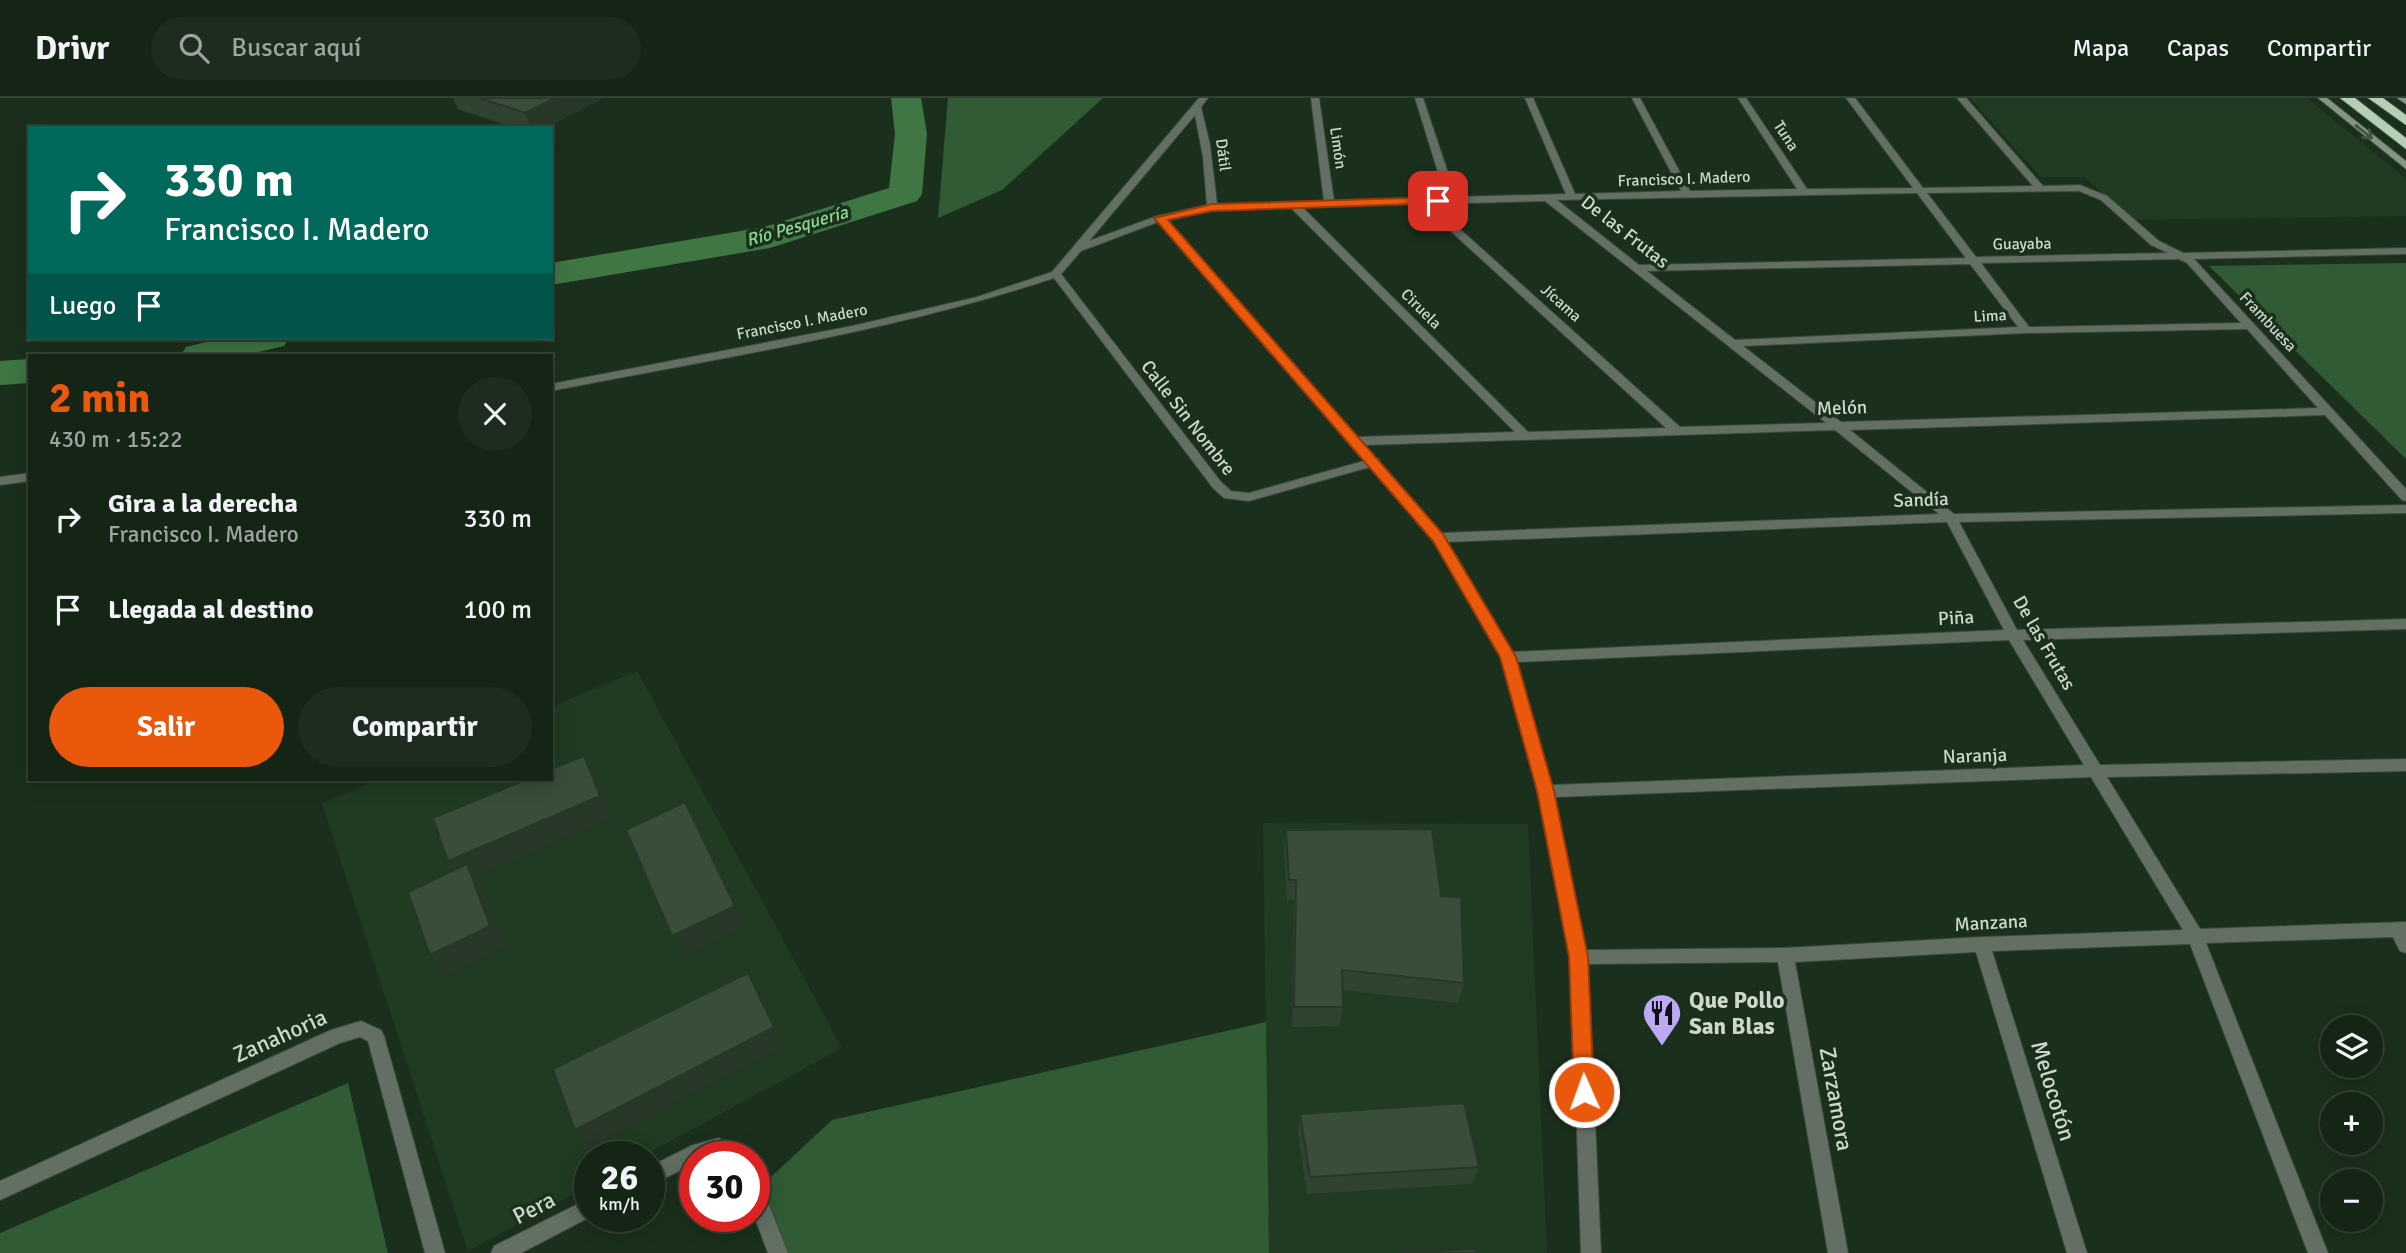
<!DOCTYPE html>
<html lang="es">
<head>
<meta charset="utf-8">
<style>
  :root { --surface:#142415; --page:#1d2c1e; --text:#f1f3f6; --muted:#9da4a0; --line:#334134; --accent:#ea580c }
  body { margin:0; font-family:Signika,sans-serif; background:var(--page); color:var(--text); height:100vh; display:flex; flex-direction:column; font-size:26px; white-space:nowrap }
  * { box-sizing:border-box; margin:0 }
  p { font-size:23px; color:var(--muted) }
  .icon { flex:none; width:38px; height:38px; fill:none; stroke:currentColor; stroke-width:2; stroke-linecap:round; stroke-linejoin:round }
  .map { position:relative; flex:1; overflow:hidden }
  .details { position:absolute; left:28px; top:256px; width:525px; height:427px; display:flex; flex-direction:column; background:var(--surface); border-radius:0px; box-shadow:0 4px 18px #0003,0 0 0 2px var(--line) }
  .details>* { flex:none }
  .top-card { position:absolute; left:28px; top:28px; width:525px; height:214px; border-radius:0px; box-shadow:0 4px 18px #0003,0 0 0 2px var(--line); background:#00695c; color:#fff; overflow:hidden }
  .buttons { position:absolute; left:2320px; top:917px; display:grid; gap:14px }
  .buttons a { display:grid; place-items:center; width:63px; height:63px; border-radius:50%; background:var(--surface); box-shadow:0 4px 18px #0003,0 0 0 2px var(--line); font-size:35px }
  .speed { position:absolute; left:574px; top:1043px; display:flex; gap:14px; font-size:35px; font-weight:700; text-align:center }
  .speed>* { display:grid; place-content:center; width:91px; height:91px; border-radius:50%; background:var(--surface); box-shadow:0 4px 18px #0003,0 0 0 2px var(--line); line-height:1 }
  .speed small { font-size:18px; font-weight:400 }
  .speed .limit { border:10px solid #d22; background:#fff; color:#111 }
  .pin { position:absolute; display:grid; place-items:center; width:60px; height:60px; color:#fff; margin:-30px; border-radius:14px; box-shadow:0 4px 10px #0006 }
  .me { position:absolute; width:77px; margin:-38px; rotate:358deg; stroke-linejoin:round; filter:drop-shadow(0 0 5px #0008) }
  .turn { display:flex; align-items:center; gap:24px; height:147px; padding:0 21px; font-size:32px }
  .turn .icon { width:91px; height:91px; stroke-width:2.5 }
  .turn b { display:block; font-size:49px; line-height:60px }
  .then { display:flex; align-items:center; height:66px; padding:0 21px; background:#0003; gap:14px; font-size:26px }
  .round { display:grid; place-items:center; flex:none; width:74px; height:74px; border-radius:37px; background:var(--page) }
  .head { display:flex; align-items:center; justify-content:space-between; height:119px; padding:0 21px }
  h1 { font-size:42px; font-weight:700; line-height:52px; color:var(--accent) }
  .button { display:flex; gap:14px; margin-top:auto; padding:14px 21px }
  .button a { flex:1; height:80px; border-radius:42px; background:var(--accent); color:#fff; font-size:28px; font-weight:700; line-height:80px; text-align:center }
  .button a+a { background:var(--page); color:var(--text) }
  ul { padding:0; list-style:none }
  li { display:flex; align-items:center; gap:21px; height:91px; padding:0 21px }
  li div { flex:1 }
  li b { display:block; font-size:26px }
  li em { font-style:normal }
  header { display:flex; align-items:center; gap:42px; box-sizing:border-box; height:98px; padding:0 35px; background:var(--surface); border-bottom:2px solid var(--line) }
  header strong { font-size:33px }
  nav { display:flex; gap:38px; margin-inline-start:auto; font-size:24px }
  .search { width:490px; height:63px; background:var(--page); display:flex; align-items:center; gap:18px; box-sizing:border-box; padding:0 24px; border-radius:38px; color:var(--muted); font-size:26px }
  .map>svg:first-child { display:block }
</style>
</head>
<body>
<header>
<strong>Drivr</strong>
<div class="search"><svg class="icon" aria-label="search" viewBox="0 0 24 24"><circle cx="10" cy="10" r="6"/><path d="M15 15l6 6"/></svg>Buscar aquí</div>
<nav><a>Mapa</a><a>Capas</a><a>Compartir</a></nav>
</header>
<div class="map">
<svg width="2406" height="1155" viewBox="0 0 2406 1155">
  <rect width="100%" height="100%" fill="#1b301c"/>
  <path fill="#203b22" d="M1970,0H2307L2406,81V118L2129,122L2085,79H2041Z
    M637,573L842,950L641,1059H590V1087L468,1153L322,705L380,681H551V609Z
    M1263,725L1528,726L1547,1155H1269Z"/>
  <path fill="#305b34" d="M948,0H1103L1002,92L938,120Z
    M2406,165V361L2209,168Z
    M1266,924L1269,1155H788L758,1091L832,1022Z
    M348,985L388,1155H0V1135Z"/>
  <g fill="none" stroke-linecap="round" stroke-linejoin="round">
    <path fill="#3f7644" fill-rule="evenodd" d="M891,0H921L927,36L922,96L917,103L770,150L551,187V165L764,129L889,90L895,36Z
      M223,240H289L284,248L246,257H181L186,249Z
      M30,261V285L0,287V263Z"/>
    <g stroke="#374b38" stroke-width="2">
      <path id="street" d="M1199,0H1208L1201,9L1210,47L1217,106L1324,103L1311,0H1319L1334,103L1446,100L1415,0H1423L1456,99L1566,96L1525,0H1533L1575,96L1681,93L1632,0H1640L1690,93L1797,91L1738,0H1746L1807,91L1913,90L1846,0H1855L1923,90L2033,88L1957,0H1966L2043,88L2080,87L2107,98L2159,143L2183,155L2406,150V156L2194,161L2406,391V403L2402,402L2325,317L1850,332L1954,416L2406,407V415L1959,424L2017,532L2406,521V531L2023,542L2100,667L2406,661V673L2107,679L2200,831L2406,824V855L2400,853L2393,839L2206,845L2328,1155H2308L2190,846L1992,853L2087,1155H2067L1976,854L1795,864L1848,1155H1828L1778,864L1588,866L1601,1155H1581L1571,859L1538,693L1501,559L1433,443L1370,369L1249,403L1224,400L1213,390L1054,180C891,234 719,260 551,293V286L852,228L977,199L1052,174ZM1195,17L1203,59L1207,107L1157,118L1089,143ZM2079,93L2101,102L2151,147L2168,155L1976,159L1927,95ZM1917,95L1966,160L1639,167L1557,102ZM1545,103L1826,325L1680,329L1432,106ZM1421,106L1666,330L1528,334L1302,109ZM1291,110L1515,334L1357,339L1167,122L1212,112ZM1158,124L1364,363L1249,395L1231,393L1221,384L1061,176L1081,153ZM2179,161L2187,165L2241,225L2029,229L1981,165ZM1970,166L2018,229L1735,242L1647,173ZM2247,231L2318,310L1841,324L1743,248L2026,235ZM1835,332L1939,416L1441,435L1380,366L1379,361L1375,360L1364,347ZM1947,424L2004,532L1512,554L1447,444ZM2009,542L2084,667L1552,687L1516,564ZM2091,679L2183,832L1982,839L1785,850L1586,852L1555,699Z
        M30,375V383L0,387V379Z
        M361,923L381,932L384,938L445,1155H425L368,943L360,939L340,945L0,1102V1083L331,932Z
        M719,1040L742,1053L745,1059H695V1065L649,1088V1069L693,1047Z
        M754,1085L761,1087L788,1155H768L754,1118Z
        M590,1100V1118H592L521,1155H491L494,1148Z"/>
    </g>
    <g stroke="#374b38" stroke-width="2">
      <path id="secondary" d="M2318,0H2327L2406,63V71Z
        M2397,0H2406V6Z"/>
    </g>
    <g stroke="#374b38" stroke-width="2">
      <path id="highway" d="M2340,0H2355L2406,40V51Z
        M2368,0H2383L2406,17V27Z"/>
    </g>
    <use href="#street" fill="#646f64" fill-rule="evenodd"/>
    <use href="#secondary" fill="#859585" fill-rule="evenodd"/>
    <use href="#highway" fill="#b4cfb5" fill-rule="evenodd"/>
  </g>
  <path fill="#304331" d="M453,0H603L546,30H514L458,11Z
    M1286,732L1441,798L1464,885L1458,905L1342,892L1343,909L1340,928L1292,929L1294,802H1287L1284,753Z
    M1300,1016L1479,1069L1472,1086L1307,1096L1298,1034Z"/>
  <path fill="#273728" d="M555,0H603L546,30H531L525,15Z
    M584,658L597,680L613,719L477,779L483,787L506,849L447,877L430,857L465,784L448,763Z
    M695,726L746,829L684,858L672,838Z
    M748,875L784,948L590,1049L575,1032Z"/>
  <path fill="#384e39" stroke="#273728" stroke-width="2" d="M480,0H555L525,15Z
    M584,658L600,698L448,763L433,720L528,681H551V671Z
    M685,704L735,808L672,838L626,732Z
    M1432,731L1441,798L1461,799L1464,885L1342,872L1343,909H1294L1296,782H1289L1286,732Z
    M467,766L490,828L430,857L408,794Z
    M748,875L774,929L575,1032L553,971Z
    M1464,1005L1479,1069L1310,1079L1300,1016Z
    M1475,1151L1476,1155H1400Z"/>
  <defs><path id="oneway-shaft" d="M-6 0H5M1.5-3L5.5 0L1.5 3" fill="none" stroke-width="1.6" stroke-linecap="round" stroke-linejoin="round" transform="scale(1.75)"/></defs>
  <use stroke="#405341" href="#oneway-shaft" transform="translate(2364 34) rotate(39)"/>
  <path fill="#ea580c" stroke="#983908" stroke-width="2" d="M1438,99L1443,103L1442,105L1212,113L1168,122L1443,436L1516,559L1554,693L1588,859L1594,994L1591,1001L1584,1003L1577,1001L1574,994L1569,859L1537,693L1500,559L1433,443L1154,120L1212,106Z"/>
  <defs>
    <g id="restaurant-pin" transform="scale(2.0125)"><path d="M0 17L-7.5 6A9.5 9.5 0 1 1 7.5 6Z" fill="#bda9f5" stroke="#1b301c"/><path d="M-5-6h1v4h1v-4h1v4h1v-4h1v5L-1.5 .5V6h-2V.5L-5-1ZM5-6V6H3V1.5H1.5Q1.5-4 5-6Z" fill="#111"/></g>
  </defs>
  <g fill-rule="evenodd">
    <use href="#restaurant-pin" x="1662" y="915"/>
  </g>
  <g text-anchor="middle" dominant-baseline="central" stroke-width="7" stroke-linejoin="round" paint-order="stroke">
    <g font-size="16" fill="#cbd8cb" stroke="#1b301c">
      <text transform="translate(1786 38) rotate(57)">Tuna</text>
      <text transform="translate(1338 50) rotate(82)">Limón</text>
      <text transform="translate(1223 57) rotate(83)">Dátil</text>
      <text transform="translate(1684 81) rotate(-2)">Francisco I. Madero</text>
      <text transform="translate(2022 146) rotate(-1)">Guayaba</text>
      <text transform="translate(1561 205) rotate(42)">Jícama</text>
      <text transform="translate(1421 211) rotate(45)">Ciruela</text>
      <text transform="translate(1990 218) rotate(-3)">Lima</text>
      <text transform="translate(802 224) rotate(-11)">Francisco I. Madero</text>
      <text transform="translate(2268 224) rotate(47)">Frambuesa</text>
    </g>
    <g font-size="18" font-style="italic" fill="#8bd991" stroke="#1b301c">
      <text transform="translate(797 128) rotate(-16)">Río Pesquería</text>
    </g>
    <g font-size="19" fill="#cbd8cb" stroke="#1b301c">
      <text transform="translate(1625 134) rotate(38)">De las Frutas</text>
      <text transform="translate(1842 310) rotate(-2)">Melón</text>
      <text transform="translate(1188 320) rotate(52)">Calle Sin Nombre</text>
      <text transform="translate(1921 402) rotate(-2)">Sandía</text>
      <text transform="translate(1956 520) rotate(-3)">Piña</text>
      <text transform="translate(2044 545) rotate(60)">De las Frutas</text>
      <text transform="translate(1975 658) rotate(-2)">Naranja</text>
      <text transform="translate(1991 825) rotate(-3)">Manzana</text>
    </g>
    <g font-size="23" font-weight="bold" fill="#cbd8cb" stroke="#1b301c" text-anchor="start">
      <text x="1689" y="902">Que Pollo<tspan x="1689" dy="26">San Blas</tspan></text>
    </g>
    <g font-size="23" fill="#cbd8cb" stroke="#1b301c">
      <text transform="translate(280 938) rotate(-24)">Zanahoria</text>
      <text transform="translate(2053 993) rotate(73)">Melocotón</text>
      <text transform="translate(1836 1001) rotate(80)">Zarzamora</text>
      <text transform="translate(534 1110) rotate(-27)">Pera</text>
    </g>
  </g>
</svg>
<div class="buttons">
<a><svg class="icon" aria-label="layers" viewBox="0 0 24 24"><path d="M12 4l9 5-9 5-9-5zM3 14l9 5 9-5"/></svg></a>
<a>+</a>
<a>−</a>
</div>
<div class="speed"><div>26<small>km/h</small></div><div class="limit">30</div></div>
<div class="pin" style="left:1438px;top:103px;background:#d93025"><svg class="icon" aria-label="arrive" viewBox="0 0 24 24"><path d="M6 21V4h12l-3 4 3 4H6"/></svg></div>
<svg class="me" style="left:1584px;top:994px" viewBox="-20 -20 40 40"><circle r="17" fill="#ea580c" stroke="#fff" stroke-width="3"/><path d="M0-11L8 9 0 5-8 9z" fill="#fff"/></svg>
<div class="top-card">
<div class="turn"><svg class="icon" aria-label="right" viewBox="0 0 24 24"><path d="M7 20v-9h11M14 6l5 5-5 5"/></svg><div><b>330 m</b>Francisco I. Madero</div></div>
<div class="then">Luego<svg class="icon" aria-label="arrive" viewBox="0 0 24 24"><path d="M6 21V4h12l-3 4 3 4H6"/></svg></div>
</div>
<section class="details">
<div class="head"><div><h1>2 min</h1><p>430 m · 15:22</p></div><a class="round"><svg class="icon" aria-label="close" viewBox="0 0 24 24"><path d="M6 6l12 12M18 6L6 18"/></svg></a></div>
<ul>
<li><svg class="icon" aria-label="right" viewBox="0 0 24 24"><path d="M7 20v-9h11M14 6l5 5-5 5"/></svg><div><b>Gira a la derecha</b><p>Francisco I. Madero</p></div><em>330 m</em></li>
<li><svg class="icon" aria-label="arrive" viewBox="0 0 24 24"><path d="M6 21V4h12l-3 4 3 4H6"/></svg><div><b>Llegada al destino</b></div><em>100 m</em></li>
</ul>
<div class="button"><a>Salir</a><a>Compartir</a></div>
</section>
</div>
</body>
</html>
